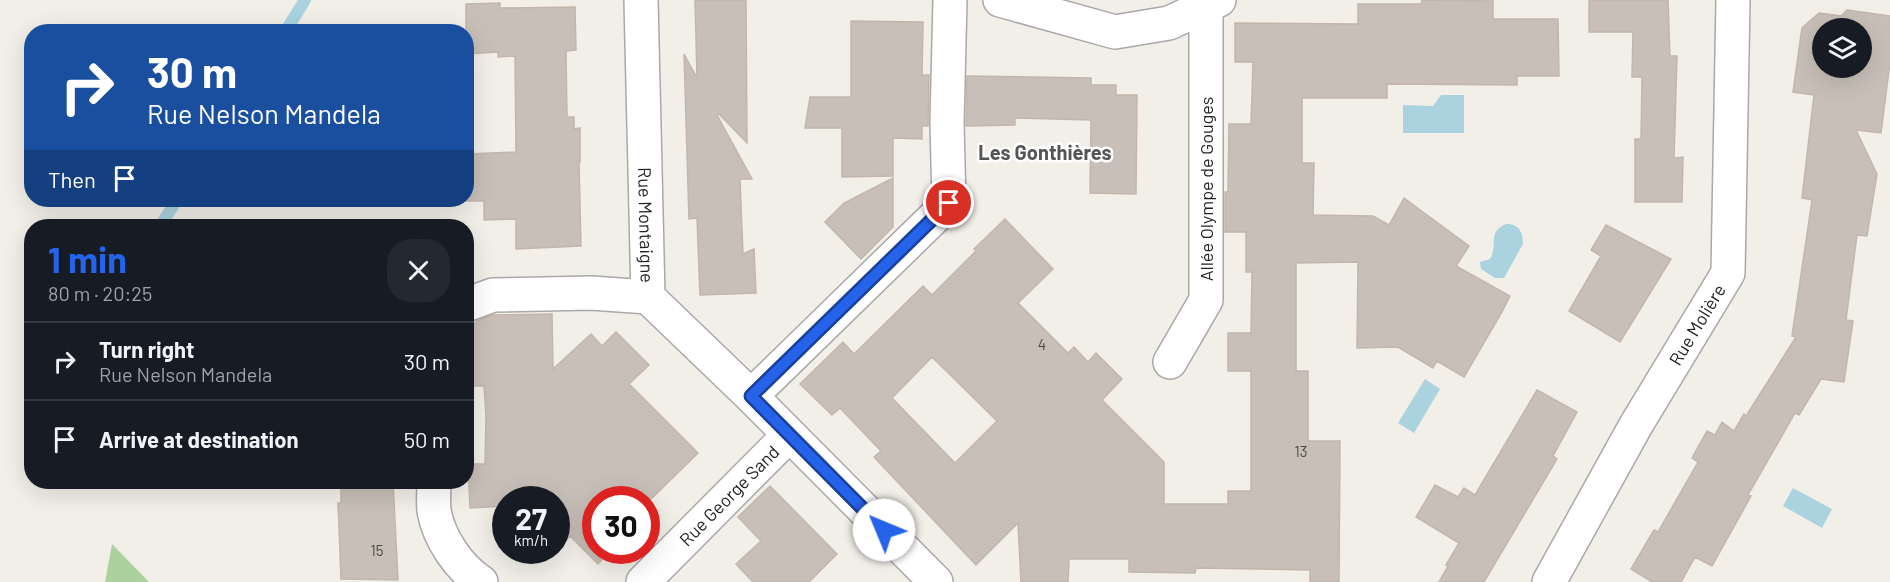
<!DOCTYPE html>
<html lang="en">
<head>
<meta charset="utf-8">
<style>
  :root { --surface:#171b24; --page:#242831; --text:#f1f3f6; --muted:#9ea1a6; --line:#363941; --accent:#2563eb }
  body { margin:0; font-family:Barlow,sans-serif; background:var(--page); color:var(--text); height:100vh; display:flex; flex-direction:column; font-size:22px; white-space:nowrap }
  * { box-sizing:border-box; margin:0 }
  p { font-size:20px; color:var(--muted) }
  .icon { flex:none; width:33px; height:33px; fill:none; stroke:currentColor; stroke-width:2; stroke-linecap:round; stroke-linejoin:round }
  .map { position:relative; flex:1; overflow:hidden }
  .sheet { position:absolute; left:24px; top:219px; width:450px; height:270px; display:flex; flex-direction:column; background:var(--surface); border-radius:24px; box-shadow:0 6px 24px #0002 }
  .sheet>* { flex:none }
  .hud { position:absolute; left:24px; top:24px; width:450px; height:183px; border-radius:24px; box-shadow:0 6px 24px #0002; background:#1a4fa0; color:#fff; overflow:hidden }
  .buttons { position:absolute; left:1812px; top:18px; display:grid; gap:12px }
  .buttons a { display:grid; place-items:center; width:60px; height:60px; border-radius:50%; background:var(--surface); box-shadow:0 6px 24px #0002; font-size:30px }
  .speed { position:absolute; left:492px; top:486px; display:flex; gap:12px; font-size:30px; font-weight:700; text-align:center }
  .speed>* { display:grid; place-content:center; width:78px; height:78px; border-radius:50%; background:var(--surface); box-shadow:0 6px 24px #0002; line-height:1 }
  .speed small { font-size:15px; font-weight:400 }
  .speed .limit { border:9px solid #d22; background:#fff; color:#111 }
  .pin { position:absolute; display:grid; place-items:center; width:51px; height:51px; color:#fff; margin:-26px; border:3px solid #fff; border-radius:50%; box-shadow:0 2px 6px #0007 }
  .me { position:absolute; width:66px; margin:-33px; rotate:315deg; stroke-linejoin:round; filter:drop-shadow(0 0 4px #0008) }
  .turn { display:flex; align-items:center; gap:21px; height:126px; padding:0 24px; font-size:27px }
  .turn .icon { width:78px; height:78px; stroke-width:2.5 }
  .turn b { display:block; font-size:42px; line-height:51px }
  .then { display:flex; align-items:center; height:57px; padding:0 24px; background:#0003; gap:12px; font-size:22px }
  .round { display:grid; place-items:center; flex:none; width:63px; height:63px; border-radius:24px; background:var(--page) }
  .overview { display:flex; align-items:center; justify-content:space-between; height:102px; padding:0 24px }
  h1 { font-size:36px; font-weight:700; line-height:45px; color:var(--accent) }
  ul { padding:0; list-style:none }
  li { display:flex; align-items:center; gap:18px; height:78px; padding:0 24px; border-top:2px solid var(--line) }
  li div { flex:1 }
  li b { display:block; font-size:22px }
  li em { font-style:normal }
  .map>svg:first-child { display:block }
</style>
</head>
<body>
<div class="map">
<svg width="1890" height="582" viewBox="0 0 1890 582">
  <rect width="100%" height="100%" fill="#f2efe9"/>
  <path fill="#add19e" d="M112,544L149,582H105Z"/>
  <path fill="#aad3df" d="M1441,95H1464V133H1403V105L1433,106Z
    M1506,224C1519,224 1523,232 1523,244L1504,278H1495L1481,269L1480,262L1490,259C1499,244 1486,233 1506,224Z
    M1425,379L1440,389L1414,433L1398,423Z
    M1793,488L1832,509L1822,528L1783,506Z"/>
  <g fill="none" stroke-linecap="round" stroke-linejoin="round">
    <path stroke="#aad3df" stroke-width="12" d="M285,32L305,0
      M164,220L177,200"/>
  </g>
  <path fill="#c7bfb8" stroke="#c4b6ab" stroke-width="1.5" fill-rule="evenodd" d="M695,0H746L747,143L719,114L717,115L752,179H740L743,254L754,249L756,293L700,295L697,218L689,219L684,54L697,78Z
    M1422,0L1493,1V19H1558L1559,76H1517V85L1387,84V98H1302V163H1314L1313,215L1373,216L1389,225L1404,198L1469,246L1456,266L1510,296L1502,312L1464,377L1437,361L1433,368L1398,347L1357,348L1358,262L1296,263V371H1308V441H1340L1339,582H1310V570L1196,568L1195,573L1129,572V559H1069L1068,582H1021L1018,523L976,565L874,457L881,451L840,408L832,415L800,384L843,342L854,354L923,286L932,295L976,251L974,249L1005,219L1053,269L1018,303L1068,353L1074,347L1088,362L1096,353L1122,379L1102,400L1164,462V504H1228V491H1251V371H1228V333H1251L1252,272H1246V232H1225V192H1228L1229,124H1251L1253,62H1235V23L1358,24V4H1421ZM932,357L997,421L955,463L892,398Z
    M1589,0H1668L1670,56H1677L1674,158L1683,157L1682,202H1635V139H1641L1642,77H1632L1633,32H1589Z
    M500,3V8L575,7L576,50L566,51L567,117H574V129L580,128V162H579L581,246L516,249V219L484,220V201H466V154L516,152L515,56L498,57V52L466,54V4Z
    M1847,10L1890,16V62L1881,133L1856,130L1877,174L1867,236L1857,235L1846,320L1853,321L1844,382L1821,379L1799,415L1795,413L1748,495L1751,496L1712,566L1695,557L1681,582H1652L1631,569L1654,530L1658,532L1698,462L1692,458L1707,431L1715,435L1722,422L1734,431L1744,414L1746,416L1796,337L1792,336L1812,200L1802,198L1814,95L1793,92L1802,28L1819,13L1841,16ZM1822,28H1862V68H1822Z
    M851,21L923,22L922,75H929L928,126H922V139L893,138V176L842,177V128H805L810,97H851Z
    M967,76L1091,78V85H1116V95H1137L1136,194L1090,193L1091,120L1015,118V125L966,126Z
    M893,178V227L861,259L825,222L844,203Z
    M1606,225L1671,259L1620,342L1569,311L1601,256L1591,250Z
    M552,314L553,369L591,334L602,346L616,332L649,365L629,384L698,453L646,504V500H596V550H611L598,564L570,536L556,550V500H506V506L470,508L468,464H485L486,416L484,386H466V332L477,321L492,315Z
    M1537,390L1577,412L1553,456L1557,459L1484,582H1439L1448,566L1446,565L1459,543L1416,517L1435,485L1458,497L1464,488L1475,495Z
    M341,482H393L398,580L341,579L338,503H341Z
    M770,486L837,554L809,582H753L736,564L761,541L738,517Z"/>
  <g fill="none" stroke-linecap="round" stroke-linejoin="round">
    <g stroke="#a9a9a9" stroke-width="36">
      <g id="minor">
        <path id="s1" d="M641,0L648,297L751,396L936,582"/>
        <path d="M1000,0L1115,32L1169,23L1219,0"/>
        <path d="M466,305L493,295L591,293L648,297"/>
        <path d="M1170,362L1206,300V6"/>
        <path d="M751,396L949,203L947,123L950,0"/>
        <path d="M434,482C434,491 433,501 434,511C439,538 458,567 481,582"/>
        <path id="s2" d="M643,582L789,435"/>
        <path id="s3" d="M1549,582L1636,425L1728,273L1733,0"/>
      </g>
    </g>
    <use href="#minor" stroke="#fff" stroke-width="33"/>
  </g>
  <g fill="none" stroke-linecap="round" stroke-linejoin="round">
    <g stroke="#184099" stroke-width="15">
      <path id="route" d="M884,530L751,396L949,203"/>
    </g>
    <use href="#route" stroke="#2563eb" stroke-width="10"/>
  </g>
  <g text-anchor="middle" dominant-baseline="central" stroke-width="5" stroke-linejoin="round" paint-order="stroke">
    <g font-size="15" fill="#4b4948">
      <text x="1042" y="344">4</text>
      <text x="1301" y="451">13</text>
      <text x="377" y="550">15</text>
    </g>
    <g font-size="18" fill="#222" stroke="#fff">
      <text transform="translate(1206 189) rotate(-90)">Allée Olympe de Gouges</text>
      <text stroke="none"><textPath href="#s1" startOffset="225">Rue Montaigne</textPath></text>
      <text stroke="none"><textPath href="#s3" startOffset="297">Rue Molière</textPath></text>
      <text stroke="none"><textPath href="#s2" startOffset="122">Rue George Sand</textPath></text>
    </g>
    <g font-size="20" font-weight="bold" fill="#555" stroke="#fff">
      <text x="1045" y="152">Les Gonthières</text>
    </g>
  </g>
</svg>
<div class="buttons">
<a><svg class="icon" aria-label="layers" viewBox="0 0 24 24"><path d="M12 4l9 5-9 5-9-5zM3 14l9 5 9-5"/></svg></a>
</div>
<div class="speed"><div>27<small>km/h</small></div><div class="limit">30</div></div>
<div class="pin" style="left:949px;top:203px;background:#d93025"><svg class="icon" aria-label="arrive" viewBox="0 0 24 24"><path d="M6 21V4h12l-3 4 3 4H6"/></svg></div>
<svg class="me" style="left:884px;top:530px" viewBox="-20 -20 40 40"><circle r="19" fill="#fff"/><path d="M0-13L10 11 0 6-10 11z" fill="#2563eb"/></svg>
<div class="hud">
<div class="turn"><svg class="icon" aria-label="right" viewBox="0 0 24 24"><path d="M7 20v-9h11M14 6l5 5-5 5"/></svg><div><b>30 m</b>Rue Nelson Mandela</div></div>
<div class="then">Then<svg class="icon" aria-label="arrive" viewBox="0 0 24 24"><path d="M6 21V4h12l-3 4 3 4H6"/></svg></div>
</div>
<section class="sheet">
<div class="overview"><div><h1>1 min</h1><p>80 m · 20:25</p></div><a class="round"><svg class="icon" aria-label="close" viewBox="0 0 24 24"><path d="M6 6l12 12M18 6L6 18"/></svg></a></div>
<ul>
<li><svg class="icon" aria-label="right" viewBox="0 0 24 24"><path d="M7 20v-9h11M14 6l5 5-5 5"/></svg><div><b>Turn right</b><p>Rue Nelson Mandela</p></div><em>30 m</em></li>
<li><svg class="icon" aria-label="arrive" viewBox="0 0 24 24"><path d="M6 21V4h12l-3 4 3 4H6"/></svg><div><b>Arrive at destination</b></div><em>50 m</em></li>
</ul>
</section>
</div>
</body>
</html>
